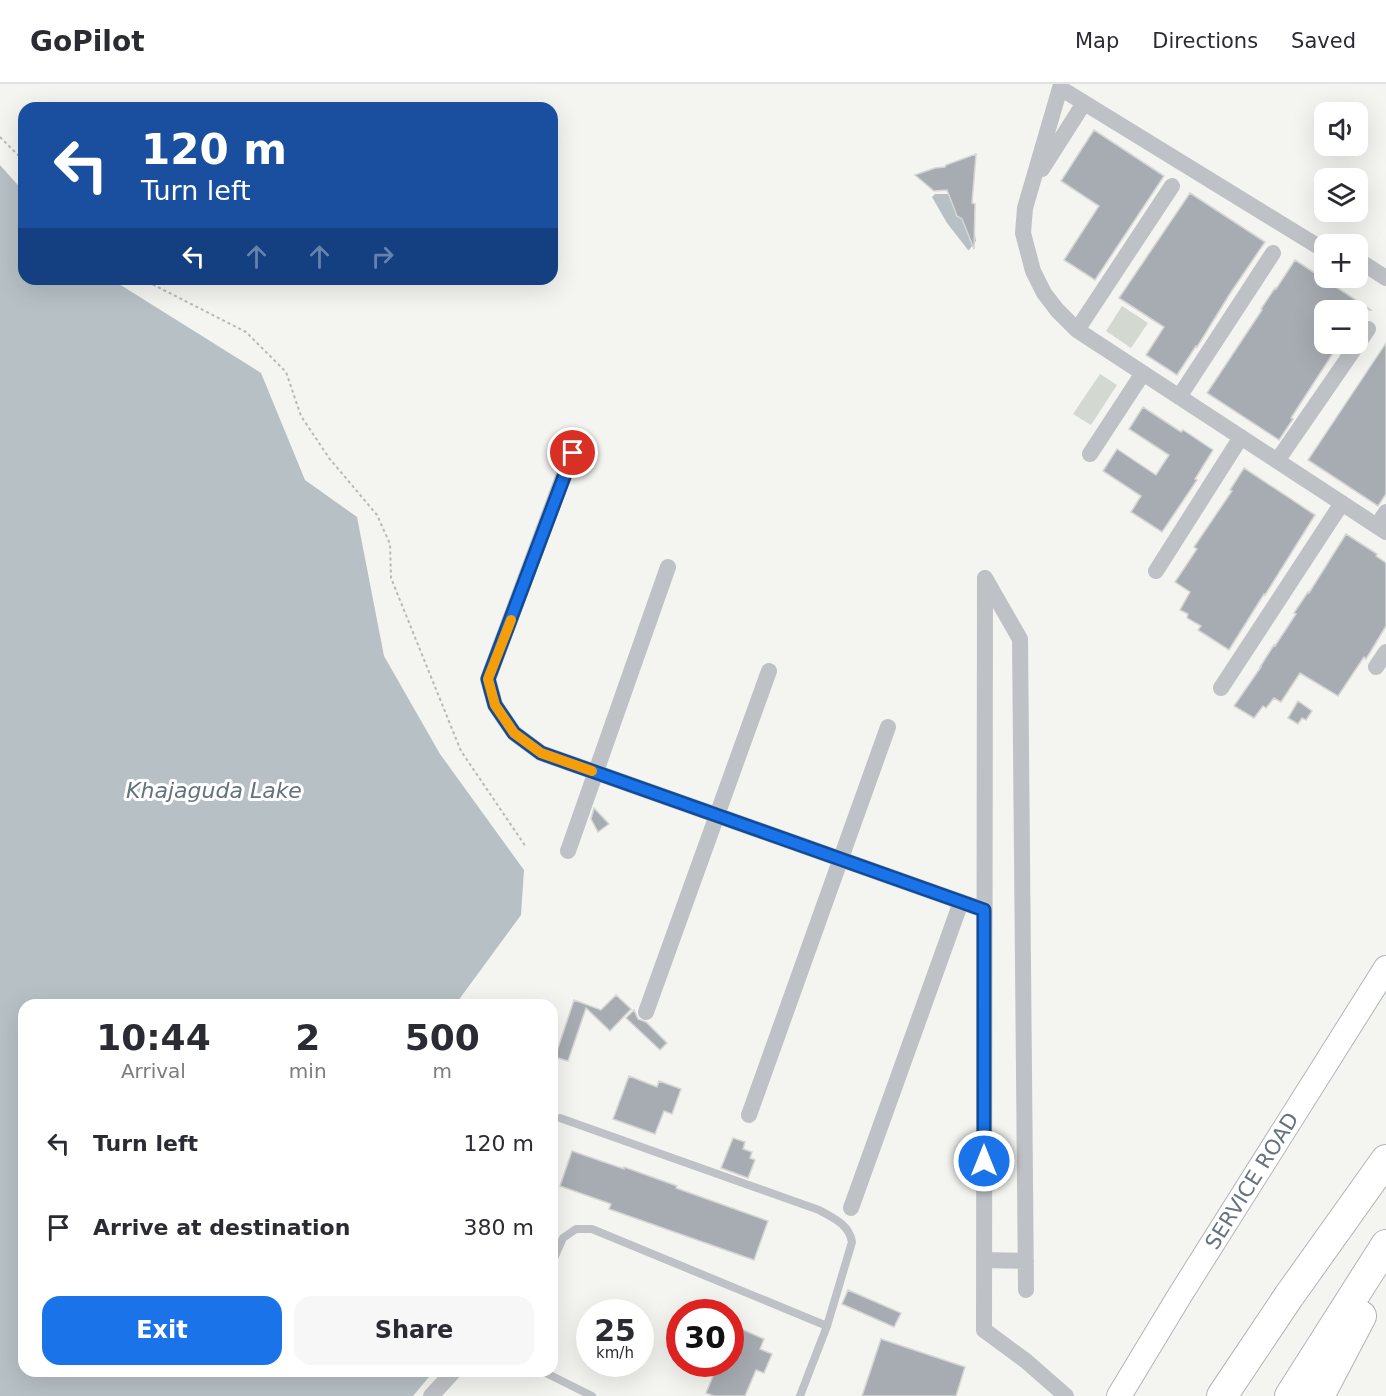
<!DOCTYPE html>
<html lang="en">
<head>
<meta charset="utf-8">
<style>
  :root { --surface:#fff; --page:#f7f7f7; --text:#2b2b33; --muted:#7c7c81; --line:#e1e1e2; --accent:#1a73e8 }
  body { margin:0; font-family:"DejaVu Sans",sans-serif; background:var(--page); color:var(--text); height:100vh; display:flex; flex-direction:column; font-size:22px; white-space:nowrap }
  * { box-sizing:border-box; margin:0 }
  p { font-size:20px; color:var(--muted) }
  .icon { flex:none; width:33px; height:33px; fill:none; stroke:currentColor; stroke-width:2; stroke-linecap:round; stroke-linejoin:round }
  .map { position:relative; flex:1; overflow:hidden }
  .panel { position:absolute; left:18px; top:915px; width:540px; height:378px; display:flex; flex-direction:column; background:var(--surface); border-radius:18px; box-shadow:0 6px 24px #0002 }
  .panel>* { flex:none }
  .hud { position:absolute; left:18px; top:18px; width:540px; height:183px; border-radius:18px; box-shadow:0 6px 24px #0002; background:#1a4fa0; color:#fff; overflow:hidden }
  .fabs { position:absolute; left:1314px; top:18px; display:grid; gap:12px }
  .fabs a { display:grid; place-items:center; width:54px; height:54px; border-radius:12px; background:var(--surface); box-shadow:0 6px 24px #0002; font-size:30px }
  .speed { position:absolute; left:576px; top:1215px; display:flex; gap:12px; font-size:30px; font-weight:700; text-align:center }
  .speed>* { display:grid; place-content:center; width:78px; height:78px; border-radius:50%; background:var(--surface); box-shadow:0 6px 24px #0002; line-height:1 }
  .speed small { font-size:15px; font-weight:400 }
  .speed .limit { border:9px solid #d22; background:#fff; color:#111 }
  .pin { position:absolute; display:grid; place-items:center; width:51px; height:51px; color:#fff; margin:-26px; border:3px solid #fff; border-radius:50%; box-shadow:0 2px 6px #0007 }
  .me { position:absolute; width:66px; margin:-33px; rotate:0deg; stroke-linejoin:round; filter:drop-shadow(0 0 4px #0008) }
  .turn { display:flex; align-items:center; gap:21px; height:126px; padding:0 24px; font-size:27px }
  .turn .icon { width:78px; height:78px; stroke-width:2.5 }
  .turn b { display:block; font-size:42px; line-height:51px }
  .lanes { display:flex; align-items:center; height:57px; padding:0 24px; background:#0003; justify-content:center; gap:30px; direction:ltr }
  .lanes .off { opacity:.35 }
  .eta { display:flex; justify-content:space-evenly; align-items:center; height:102px; text-align:center }
  .eta b { font-size:36px; font-weight:700; line-height:42px }
  .cta { display:flex; gap:12px; margin-top:auto; padding:12px 24px }
  .cta a { flex:1; height:69px; border-radius:18px; background:var(--accent); color:#fff; font-size:24px; font-weight:700; line-height:69px; text-align:center }
  .cta a+a { background:var(--page); color:var(--text) }
  ul { padding:0; list-style:none }
  li { display:flex; align-items:center; gap:18px; height:84px; padding:0 24px }
  li div { flex:1 }
  li b { display:block; font-size:22px }
  li em { font-style:normal }
  header { display:flex; align-items:center; gap:36px; box-sizing:border-box; height:84px; padding:0 30px; background:var(--surface); border-bottom:2px solid var(--line) }
  header strong { font-size:28px }
  nav { display:flex; gap:33px; margin-inline-start:auto; font-size:21px }
  .map>svg:first-child { display:block }
</style>
</head>
<body>
<header>
<strong>GoPilot</strong>
<nav><a>Map</a><a>Directions</a><a>Saved</a></nav>
</header>
<div class="map">
<svg width="1386" height="1312" viewBox="0 0 1386 1312">
  <rect width="100%" height="100%" fill="#f4f4f1"/>
  <path fill="#d3d9d1" d="M1122,222L1148,239L1131,264L1106,247Z
    M1100,290L1117,301L1091,341L1073,330Z"/>
  <path fill="#b7c0c5" d="M0,81L24,108V195H111L261,289L305,396L357,433L384,572L440,670L524,786L521,831L455,921H24V1287H434L413,1312H0Z
    M935,110H948L957,132L962,135L967,147L975,151L976,157L969,166H968L947,139L932,113Z"/>
  <path fill="#a6acb1" stroke="#d5d6d4" stroke-width="1.5" d="M1094,46L1164,92L1095,196L1064,176L1099,122L1061,97Z
    M976,70L972,119L975,120L974,165L962,135L957,132L947,106L934,107L915,91L935,84L945,83L946,81Z
    M1190,109L1265,158L1231,208L1197,263L1196,262L1177,291L1146,271L1164,243L1119,214Z
    M1295,176L1371,226H1324V260H1339L1291,334L1293,335L1279,356L1207,309L1262,226L1261,225L1275,204L1276,205Z
    M1386,259V410L1378,422L1308,376Z
    M1143,323L1181,348L1183,346L1213,366L1195,395L1197,396L1162,448L1131,428L1141,412L1103,387L1117,365L1156,391L1169,371L1129,345Z
    M1244,384L1315,431L1265,511L1264,510L1229,566L1198,546L1201,542L1187,534L1188,530L1180,526L1190,508L1175,498L1197,465L1194,463L1232,407L1230,406Z
    M1346,450L1377,470L1376,472L1386,479V542L1366,575L1364,573L1338,612L1300,589L1281,618L1274,614L1266,624L1263,622L1254,634L1234,622L1261,583H1260L1274,561L1275,562L1296,530L1294,529L1308,508L1309,509Z
    M1298,617L1312,627L1306,636L1302,634L1298,640L1288,634Z
    M594,724L609,740L598,748L591,735Z
    M616,911L631,925L610,947L586,924L568,977L555,973L574,916L601,926Z
    M634,926L638,935L646,938L667,959L660,966L626,934Z
    M629,992L657,1003L659,997L681,1005L672,1030L664,1027L655,1050L613,1035Z
    M733,1054L745,1058L743,1065L752,1068L750,1074L755,1076L748,1094L721,1084Z
    M572,1067L624,1085V1083L677,1102L676,1104L768,1137L754,1176L609,1125L611,1120L560,1102Z
    M848,1206L901,1229L894,1243L842,1220Z
    M739,1244L764,1255L760,1265L772,1270L764,1289L756,1286L745,1312H714L706,1309L718,1280H730V1254L734,1255Z
    M881,1255L965,1283L956,1312H862Z"/>
  <g fill="none" stroke-linecap="round" stroke-linejoin="round">
    <g stroke="#b1b5b9" stroke-width="26">
      <path id="secondary" d="M1119,1312L1180,1211L1386,884"/>
    </g>
    <g stroke="#b1b4b7" stroke-width="32">
      <path id="highway" d="M1222,1312L1289,1212L1386,1076
        M1290,1312L1386,1161
        M1319,1312L1361,1232"/>
    </g>
    <path stroke="#b6b8bb" stroke-width="2" stroke-dasharray="3 3" stroke-linecap="butt" d="M0,53L24,77
      M142,195L246,248L286,288L301,332L329,374L377,431L390,460L391,494L461,667L526,763"/>
    <path stroke="#bec1c5" stroke-width="8" d="M560,1034L819,1126C833,1134 849,1140 852,1158L827,1242
      M552,1179L563,1154L576,1145H592L827,1242L800,1312
      M542,1287L592,1312"/>
    <path stroke="#bec1c5" stroke-width="16" d="M1042,85L1084,19
      M1324,166L1060,4L1025,124L1023,149L1033,187L1044,209L1057,226L1077,246L1386,448
      M1358,176L1386,194
      M1077,246L1172,102
      M1179,313L1273,169
      M572,369L488,595L495,621L514,649L541,669L984,826
      M1090,370L1143,289
      M1277,377L1368,245
      M1377,442L1386,428
      M1156,487L1241,353
      M985,494L984,1246L1026,1277L1066,1312
      M985,494L1020,555L1026,1206
      M1376,583L1386,568
      M1221,604L1342,419
      M568,767L668,483
      M646,928L769,587
      M749,1031L888,643
      M851,1124L961,818
      M984,1176L1026,1177
      M431,1312L454,1287"/>
    <use href="#secondary" stroke="#fff" stroke-width="24"/>
    <use href="#highway" stroke="#fff" stroke-width="30"/>
  </g>
  <g fill="none" stroke-linecap="round" stroke-linejoin="round">
    <g stroke="#114b97" stroke-width="15">
      <path id="route" d="M573,369L488,595L495,621L514,649L541,669L984,826V1077"/>
    </g>
    <use href="#route" stroke="#1a73e8" stroke-width="10"/>
    <path stroke="#f59e0b" stroke-width="10" d="M511,536L488,595L495,621L514,649L541,669L592,687"/>
  </g>
  <g text-anchor="middle" dominant-baseline="central" stroke-width="6" stroke-linejoin="round" paint-order="stroke">
    <g font-size="21" fill="#67727f" stroke="#fff">
      <text transform="translate(1252 1097) rotate(-58)">SERVICE ROAD</text>
    </g>
    <g font-size="22" font-style="italic" fill="#63737c" stroke="#fff">
      <text x="214" y="706">Khajaguda Lake</text>
    </g>
  </g>
</svg>
<div class="fabs">
<a><svg class="icon" aria-label="sound" viewBox="0 0 24 24"><path d="M4 9h4l5-4v14l-5-4H4zM17 9q2 3 0 6"/></svg></a>
<a><svg class="icon" aria-label="layers" viewBox="0 0 24 24"><path d="M12 4l9 5-9 5-9-5zM3 14l9 5 9-5"/></svg></a>
<a>+</a>
<a>−</a>
</div>
<div class="speed"><div>25<small>km/h</small></div><div class="limit">30</div></div>
<div class="pin" style="left:573px;top:369px;background:#d93025"><svg class="icon" aria-label="arrive" viewBox="0 0 24 24"><path d="M6 21V4h12l-3 4 3 4H6"/></svg></div>
<svg class="me" style="left:984px;top:1077px" viewBox="-20 -20 40 40"><circle r="17" fill="#1a73e8" stroke="#fff" stroke-width="3"/><path d="M0-11L8 9 0 5-8 9z" fill="#fff"/></svg>
<div class="hud">
<div class="turn"><svg class="icon" aria-label="left" viewBox="0 0 24 24"><path d="M17 20v-9H6M10 6l-5 5 5 5"/></svg><div><b>120 m</b>Turn left</div></div>
<div class="lanes"><svg class="icon" aria-label="left" viewBox="0 0 24 24"><path d="M17 20v-9H6M10 6l-5 5 5 5"/></svg><svg class="icon off" aria-label="ahead" viewBox="0 0 24 24"><path d="M12 20V5M6 11l6-6 6 6"/></svg><svg class="icon off" aria-label="ahead" viewBox="0 0 24 24"><path d="M12 20V5M6 11l6-6 6 6"/></svg><svg class="icon off" aria-label="right" viewBox="0 0 24 24"><path d="M7 20v-9h11M14 6l5 5-5 5"/></svg></div>
</div>
<section class="panel">
<div class="eta">
<div><b>10:44</b><p>Arrival</p></div>
<div><b>2</b><p>min</p></div>
<div><b>500</b><p>m</p></div>
</div>
<ul>
<li><svg class="icon" aria-label="left" viewBox="0 0 24 24"><path d="M17 20v-9H6M10 6l-5 5 5 5"/></svg><div><b>Turn left</b></div><em>120 m</em></li>
<li><svg class="icon" aria-label="arrive" viewBox="0 0 24 24"><path d="M6 21V4h12l-3 4 3 4H6"/></svg><div><b>Arrive at destination</b></div><em>380 m</em></li>
</ul>
<div class="cta"><a>Exit</a><a>Share</a></div>
</section>
</div>
</body>
</html>
